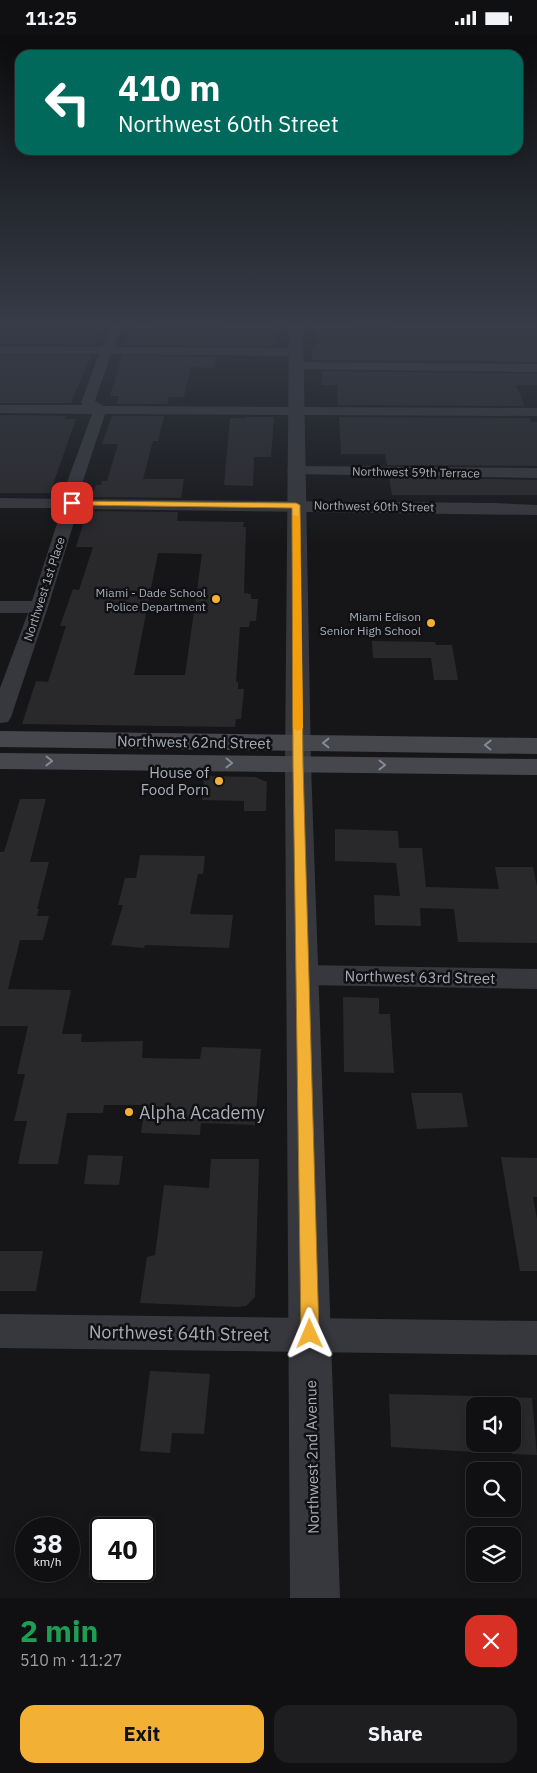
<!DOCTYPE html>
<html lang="en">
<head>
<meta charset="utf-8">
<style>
  :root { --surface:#101012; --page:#1e1e20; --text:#f1f3f6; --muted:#9c9d9f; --line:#303032; --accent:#f2b134 }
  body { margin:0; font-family:"IBM Plex Sans",sans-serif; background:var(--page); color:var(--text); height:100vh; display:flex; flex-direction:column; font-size:19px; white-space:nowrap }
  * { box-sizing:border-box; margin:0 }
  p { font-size:16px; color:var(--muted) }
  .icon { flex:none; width:28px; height:28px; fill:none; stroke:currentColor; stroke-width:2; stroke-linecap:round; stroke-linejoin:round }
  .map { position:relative; height:1563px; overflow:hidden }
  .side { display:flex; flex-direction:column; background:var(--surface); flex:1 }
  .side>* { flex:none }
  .banner { position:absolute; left:15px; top:15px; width:508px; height:105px; border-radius:15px; box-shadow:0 2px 12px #0003,0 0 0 1px var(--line); background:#00695c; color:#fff; overflow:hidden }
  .controls { position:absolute; left:466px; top:1362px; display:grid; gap:10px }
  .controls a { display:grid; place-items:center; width:55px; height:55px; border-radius:10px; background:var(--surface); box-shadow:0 2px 12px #0003,0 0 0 1px var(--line); font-size:25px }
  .speed { position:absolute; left:15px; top:1482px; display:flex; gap:10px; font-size:25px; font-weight:700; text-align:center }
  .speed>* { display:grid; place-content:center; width:65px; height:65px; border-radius:50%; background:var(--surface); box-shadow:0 2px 12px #0003,0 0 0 1px var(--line); line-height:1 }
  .speed small { font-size:12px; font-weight:400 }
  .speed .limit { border:2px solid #111; border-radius:8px; background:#fff; color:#111 }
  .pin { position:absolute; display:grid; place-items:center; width:42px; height:42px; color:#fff; margin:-21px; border-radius:10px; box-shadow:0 2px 8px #0006 }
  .me { position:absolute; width:55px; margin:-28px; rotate:359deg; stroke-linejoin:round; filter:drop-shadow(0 0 4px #0008) }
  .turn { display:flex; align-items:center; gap:18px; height:105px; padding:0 20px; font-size:22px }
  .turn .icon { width:65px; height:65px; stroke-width:2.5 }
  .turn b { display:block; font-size:35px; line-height:42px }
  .round { display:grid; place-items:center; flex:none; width:52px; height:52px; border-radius:15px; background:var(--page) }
  .headline { display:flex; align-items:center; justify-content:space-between; height:85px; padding:0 20px }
  h1 { font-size:30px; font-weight:700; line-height:38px; color:#1e9e55 }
  .button { display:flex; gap:10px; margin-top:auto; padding:10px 20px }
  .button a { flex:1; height:58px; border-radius:15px; background:var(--accent); color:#111; font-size:20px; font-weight:700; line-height:58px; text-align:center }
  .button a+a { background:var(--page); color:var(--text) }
  .status { display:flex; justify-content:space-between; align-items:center; height:35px; padding:0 25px; background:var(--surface); direction:ltr }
  .status svg { height:14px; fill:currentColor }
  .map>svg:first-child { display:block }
</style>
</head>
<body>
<div class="status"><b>11:25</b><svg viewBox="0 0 49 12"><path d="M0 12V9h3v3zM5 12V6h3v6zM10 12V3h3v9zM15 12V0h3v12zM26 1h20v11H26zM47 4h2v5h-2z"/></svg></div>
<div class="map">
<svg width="537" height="1563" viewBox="0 0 537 1563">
  <rect width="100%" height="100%" fill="#161618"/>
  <path fill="#29292c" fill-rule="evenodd" d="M131,291H152L150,297L186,298L224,296L225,291H277L276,311L125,310Z
    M315,291L393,293V291H537V327L312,325L311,312H316Z
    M80,296H100L95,310L0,309V300H78Z
    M0,321H91L71,368H0Z
    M122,321L216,322L214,333L191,332L184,362H169L167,369H116L119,361H110Z
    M322,336L537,339V350H516L525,371L338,370L337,350H322Z
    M0,380L66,381L65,384H76L50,458H0Z
    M112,381H164L158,406H153L143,444H184L181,463L92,462L96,450H101L102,446H107L118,409H102Z
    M246,382H274L271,422H254L253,451L224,450L230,383H246Z
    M339,382L530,383L531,387H537V431L387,430L385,419H341Z
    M389,442L537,445V460H392Z
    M87,476L178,477L177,486L244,487L243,492H246L244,558L251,559V564H258L256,586H250L249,592H240L236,647H238V654H244L241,684H236L235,692L22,689L36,646L48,647L66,591H60L73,554L79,555L93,512H76ZM158,518L202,519L185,640H134Z
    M372,606L435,607L436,610H452L458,645H434L431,623H373Z
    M204,741L255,742L267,747L266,776H244V766L202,765Z
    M20,764H46L30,827H49L37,874H39L37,881H49L43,905H20L8,954L71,955L62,999H82L81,1007L143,1006L142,1023L200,1024L202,1012L261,1014L255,1090L201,1088L200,1100L141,1098L145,1070H104L103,1078H67L58,1129H18L27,1086H14L25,1039H17L28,991H0V817H4Z
    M335,794L398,796L399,813H422L426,852L499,854L495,832H533L537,851V908L458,907L454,874L420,873L421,891L375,890L374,860L400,861L396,828L335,826Z
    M140,820L205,821L203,839H198L190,879L233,880L229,913L145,910L144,913L111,910L123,870H118L125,843H136Z
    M343,962L379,963V979H390L394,1038L344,1037Z
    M411,1058H462L468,1092L417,1094Z
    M88,1120L123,1121L119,1150L84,1149Z
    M501,1122L537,1123V1162H533L537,1184V1236H520Z
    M211,1124H259L255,1262L246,1271L238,1272L140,1268L147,1222L155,1220L164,1150L209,1153Z
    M0,1216H43L36,1256H0Z
    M150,1336L210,1339L204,1399L172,1398L170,1418L140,1416Z
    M389,1359L475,1361V1417L391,1412Z
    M512,1362L532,1363L537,1420L512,1419Z"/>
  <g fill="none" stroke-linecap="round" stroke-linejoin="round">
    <path fill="#37383d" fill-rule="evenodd" d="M109,291H121L114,312L296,313L302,317L296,321L111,319L95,366L104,371L537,373V381L105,379L78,461L79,464L494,468L537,470V480L78,474L48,572L11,682L8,687L0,688V653L28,578H0V566H32L62,473H0V463L63,464L62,461L92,379L0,378V370H83L81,368L99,319H0V311L102,312Z
      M296,327L537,329V337L292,334L290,331L292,328Z
      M295,431L537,433V443L290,439L287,436L290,433Z
      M303,930L537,934V954L303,950L293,947L289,940L293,933Z
      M0,1279L537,1286V1320L0,1313Z"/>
    <path fill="#37383d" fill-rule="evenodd" d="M289,291H303L311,729L340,1563H290L285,729Z"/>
    <path fill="#45474d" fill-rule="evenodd" d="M0,696L537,703V719L0,712Z
      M0,718L537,724V740L0,734Z"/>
  </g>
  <defs><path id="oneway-chevron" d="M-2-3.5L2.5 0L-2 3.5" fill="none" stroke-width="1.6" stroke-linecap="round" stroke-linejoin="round" transform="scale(1.25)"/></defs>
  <g stroke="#858993">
    <use href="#oneway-chevron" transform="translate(326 708) rotate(-180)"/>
    <use href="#oneway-chevron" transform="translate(488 710) rotate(-179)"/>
    <use href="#oneway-chevron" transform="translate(49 726) rotate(1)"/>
    <use href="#oneway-chevron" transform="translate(229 728) rotate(1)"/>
    <use href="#oneway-chevron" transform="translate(382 730) rotate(1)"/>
  </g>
  <linearGradient id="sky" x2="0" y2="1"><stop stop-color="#0c0c0d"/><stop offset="0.57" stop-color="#363c48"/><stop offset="1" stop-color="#363c48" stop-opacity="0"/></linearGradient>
  <rect width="537" height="510" fill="url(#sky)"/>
  <path fill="#f2b134" stroke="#9d7322" d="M70,466L296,468L300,470L303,729L319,1299L316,1305L310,1307L304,1305L301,1299L293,729L292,473L72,470L68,468Z"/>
  <path fill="#f59e0b" d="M293,480L300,482L303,693L298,696L293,693Z"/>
  <g fill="#f2b134" stroke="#111113" stroke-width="2">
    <circle cx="216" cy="564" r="5"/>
    <circle cx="431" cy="588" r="5"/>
    <circle cx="219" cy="746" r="5"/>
    <circle cx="129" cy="1077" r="5"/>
  </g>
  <g text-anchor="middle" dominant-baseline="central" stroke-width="5" stroke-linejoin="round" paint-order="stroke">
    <g font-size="12" fill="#a8adb8" stroke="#111113">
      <text transform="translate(416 437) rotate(1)">Northwest 59th Terrace</text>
      <text transform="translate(374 471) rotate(1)">Northwest 60th Street</text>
      <text transform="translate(44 554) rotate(-72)">Northwest 1st Place</text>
    </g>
    <g font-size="12" fill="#a8adb8" stroke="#111113" text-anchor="end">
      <text x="206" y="557">Miami - Dade School<tspan x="206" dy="14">Police Department</tspan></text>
      <text x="421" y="581">Miami Edison<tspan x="421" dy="14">Senior High School</tspan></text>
    </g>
    <g font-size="15" fill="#a8adb8" stroke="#111113">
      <text transform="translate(194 707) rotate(1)">Northwest 62nd Street</text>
      <text transform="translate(420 942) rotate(1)">Northwest 63rd Street</text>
      <text transform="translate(312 1422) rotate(-91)">Northwest 2nd Avenue</text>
    </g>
    <g font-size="15" fill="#a8adb8" stroke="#111113" text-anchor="end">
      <text x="209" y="737">House of<tspan x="209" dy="17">Food Porn</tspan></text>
    </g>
    <g font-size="18" fill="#a8adb8" stroke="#111113" text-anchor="start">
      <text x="139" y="1077">Alpha Academy</text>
    </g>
    <g font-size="18" fill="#a8adb8" stroke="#111113">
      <text transform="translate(179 1298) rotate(1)">Northwest 64th Street</text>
    </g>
  </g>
</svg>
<div class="controls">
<a><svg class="icon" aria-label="sound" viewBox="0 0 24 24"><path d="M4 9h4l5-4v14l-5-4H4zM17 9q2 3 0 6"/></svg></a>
<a><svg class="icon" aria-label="search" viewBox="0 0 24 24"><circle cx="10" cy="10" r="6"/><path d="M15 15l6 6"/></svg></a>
<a><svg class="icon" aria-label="layers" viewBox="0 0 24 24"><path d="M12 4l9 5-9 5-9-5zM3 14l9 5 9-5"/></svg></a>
</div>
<div class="speed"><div>38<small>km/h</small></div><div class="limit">40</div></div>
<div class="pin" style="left:72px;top:468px;background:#d93025"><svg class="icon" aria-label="arrive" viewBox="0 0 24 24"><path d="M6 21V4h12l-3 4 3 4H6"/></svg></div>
<svg class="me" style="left:310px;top:1299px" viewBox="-20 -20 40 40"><path d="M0-17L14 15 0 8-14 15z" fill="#f2b134" stroke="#fff" stroke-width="4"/></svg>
<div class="banner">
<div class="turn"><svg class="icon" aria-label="left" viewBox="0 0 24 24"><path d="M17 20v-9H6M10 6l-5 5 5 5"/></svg><div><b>410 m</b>Northwest 60th Street</div></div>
</div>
</div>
<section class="side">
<div class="headline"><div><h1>2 min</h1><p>510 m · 11:27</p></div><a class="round" style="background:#d93025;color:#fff"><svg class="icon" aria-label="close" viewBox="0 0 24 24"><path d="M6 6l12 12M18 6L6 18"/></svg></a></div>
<div class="button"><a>Exit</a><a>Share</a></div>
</section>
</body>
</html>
